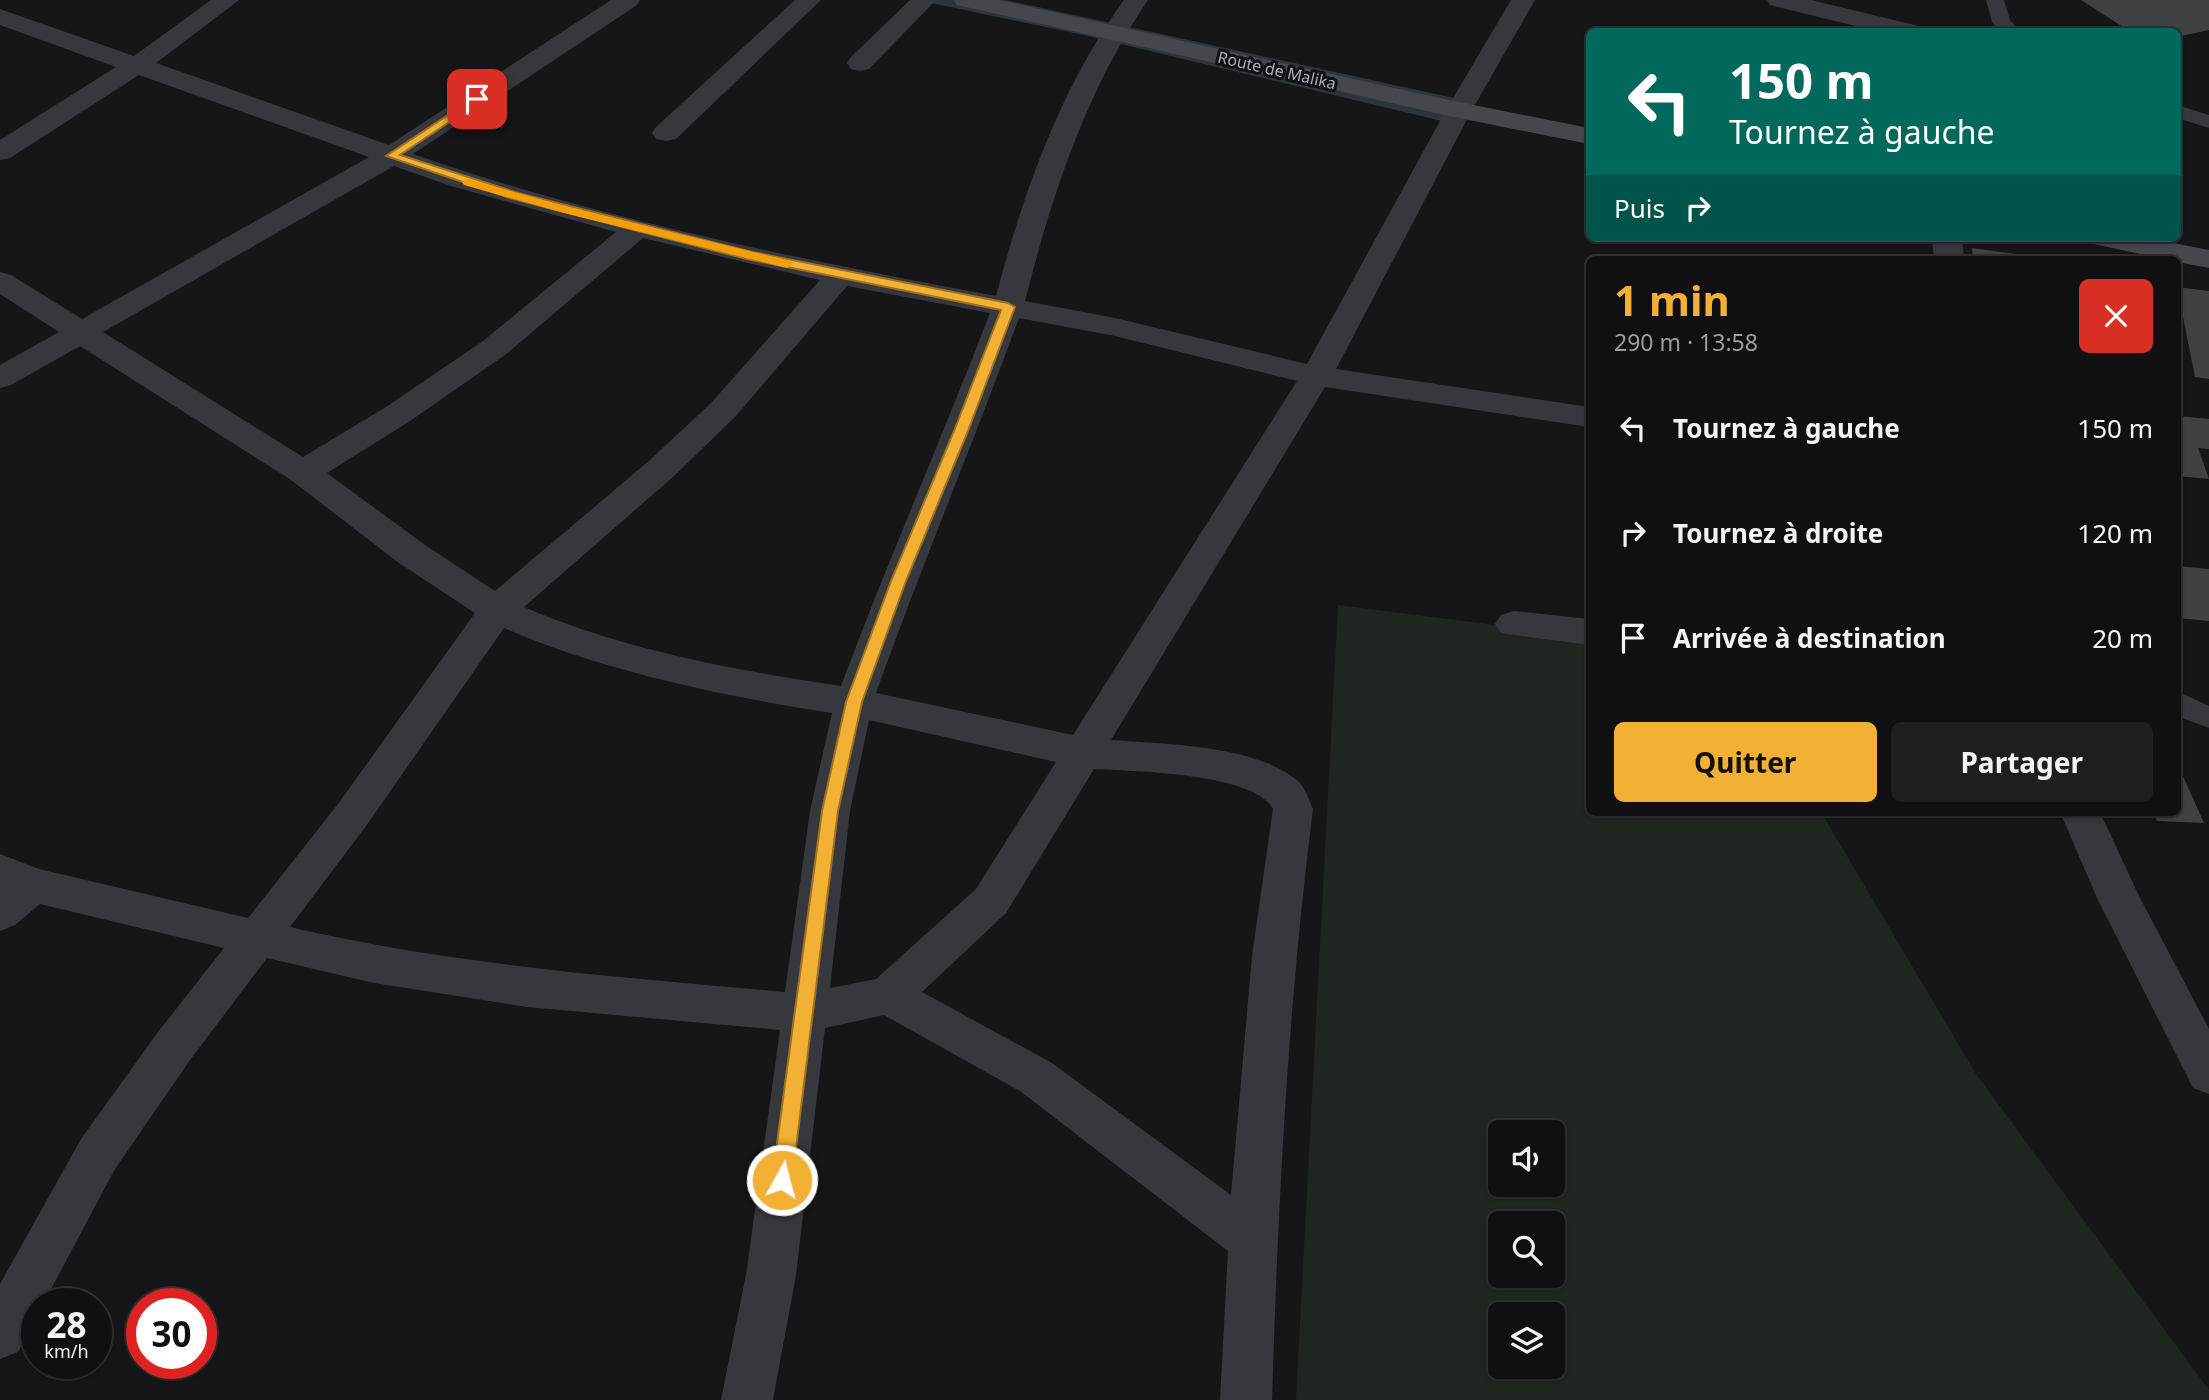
<!DOCTYPE html>
<html lang="fr">
<head>
<meta charset="utf-8">
<style>
  :root { --surface:#101012; --page:#1e1e20; --text:#f1f3f6; --muted:#9c9d9f; --line:#303032; --accent:#f2b134 }
  body { margin:0; font-family:"Noto Sans",sans-serif; background:var(--page); color:var(--text); height:100vh; display:flex; flex-direction:column; font-size:26px; white-space:nowrap }
  * { box-sizing:border-box; margin:0 }
  p { font-size:23px; color:var(--muted) }
  .icon { flex:none; width:38px; height:38px; fill:none; stroke:currentColor; stroke-width:2; stroke-linecap:round; stroke-linejoin:round }
  .map { position:relative; flex:1; overflow:hidden }
  .panel { position:absolute; left:1586px; top:256px; width:595px; height:560px; display:flex; flex-direction:column; background:var(--surface); border-radius:10px; box-shadow:0 2px 5px #0004,0 0 0 2px var(--line) }
  .panel>* { flex:none }
  .top-card { position:absolute; left:1586px; top:28px; width:595px; height:214px; border-radius:10px; box-shadow:0 2px 5px #0004,0 0 0 2px var(--line); background:#00695c; color:#fff; overflow:hidden }
  .fabs { position:absolute; left:1488px; top:1120px; display:grid; gap:14px }
  .fabs a { display:grid; place-items:center; width:77px; height:77px; border-radius:10px; background:var(--surface); box-shadow:0 2px 5px #0004,0 0 0 2px var(--line); font-size:35px }
  .speed { position:absolute; left:21px; top:1288px; display:flex; gap:14px; font-size:35px; font-weight:700; text-align:center }
  .speed>* { display:grid; place-content:center; width:91px; height:91px; border-radius:50%; background:var(--surface); box-shadow:0 2px 5px #0004,0 0 0 2px var(--line); line-height:1 }
  .speed small { font-size:18px; font-weight:400 }
  .speed .limit { border:10px solid #d22; background:#fff; color:#111 }
  .pin { position:absolute; display:grid; place-items:center; width:60px; height:60px; color:#fff; margin:-30px; border-radius:14px; box-shadow:0 4px 10px #0006 }
  .me { position:absolute; width:77px; margin:-38px; rotate:7deg; stroke-linejoin:round; filter:drop-shadow(0 0 5px #0008) }
  .turn { display:flex; align-items:center; gap:24px; height:147px; padding:0 28px; font-size:32px }
  .turn .icon { width:91px; height:91px; stroke-width:2.5 }
  .turn b { display:block; font-size:49px; line-height:60px }
  .then { display:flex; align-items:center; height:66px; padding:0 28px; background:#0003; gap:14px; font-size:26px }
  .round { display:grid; place-items:center; flex:none; width:74px; height:74px; border-radius:10px; background:var(--page) }
  .head { display:flex; align-items:center; justify-content:space-between; height:119px; padding:0 28px }
  h1 { font-size:42px; font-weight:700; line-height:52px; color:var(--accent) }
  .action { display:flex; gap:14px; margin-top:auto; padding:14px 28px }
  .action a { flex:1; height:80px; border-radius:10px; background:var(--accent); color:#111; font-size:28px; font-weight:700; line-height:80px; text-align:center }
  .action a+a { background:var(--page); color:var(--text) }
  ul { padding:0; list-style:none }
  li { display:flex; align-items:center; gap:21px; height:105px; padding:0 28px }
  li div { flex:1 }
  li b { display:block; font-size:26px }
  li em { font-style:normal }
  .map>svg:first-child { display:block }
</style>
</head>
<body>
<div class="map">
<svg width="2209" height="1400" viewBox="0 0 2209 1400">
  <rect width="100%" height="100%" fill="#161618"/>
  <path fill="#1e261f" fill-rule="evenodd" d="M1338,605L1589,637V812H1821L1976,1074L2209,1390V1400H1296ZM1500,1132H1552V1185H1500ZM1500,1223H1552V1276H1500ZM1500,1314H1552V1367H1500Z"/>
  <path fill="#2c353c" d="M917,0H1006L1454,98L1442,121L1079,34Z"/>
  <path fill="#404145" d="M2081,0H2209V30L2177,37V32H2131Z
    M1972,248L2037,257V259H1973Z
    M2177,287L2209,291V379L2195,377Z
    M2177,416L2209,419V449L2198,448L2209,479L2177,476Z
    M2177,566L2209,569V621L2177,618Z
    M2177,763L2204,823L2157,821L2153,812H2177Z"/>
  <g fill="none" stroke-linecap="round" stroke-linejoin="round">
    <path fill="#37383d" fill-rule="evenodd" d="M1986,0H2004L2010,20L2020,32H2000L1992,22Z
      M2177,105L2209,115V128L2177,118Z
      M2177,691L2209,706V728L2177,716Z"/>
    <path fill="#37383d" fill-rule="evenodd" d="M211,0H239L156,63L389,145L611,0H640L637,5L413,154C602,220 799,259 996,296C1024,191 1060,89 1124,0H1148C1086,91 1052,195 1025,301L1115,318L1307,364L1446,110L1511,0H1535L1472,110L1336,369L1589,407V427L1325,387L1111,740C1166,744 1255,745 1298,781C1305,787 1309,800 1313,809C1288,1005 1278,1202 1272,1400H1220L1228,1251L1020,1091L884,1015L825,1028L796,1275L773,1400H721L746,1275L780,1030L527,1007L374,983L267,958L190,1060L115,1169L43,1304H37V1316L18,1352L0,1359V1284L81,1139L158,1032L224,948L40,904L15,925L0,931V854L39,869L248,918L338,804L475,613L399,563L291,480L80,346L11,385L0,388V365L59,332L0,294V272L11,275L82,319L369,157L139,75L10,158L0,160V140L116,67L0,25V9L134,56ZM394,166L451,186L616,232L483,341L386,407L303,457L103,332ZM643,238L820,280L712,402L650,460L495,591L425,545L327,473L410,421L505,355ZM847,286L990,313C942,438 888,560 841,686C734,670 624,650 524,607L674,476L736,416ZM1019,318L1115,336L1297,381L1073,735L876,693C921,567 973,444 1019,318ZM504,628C602,671 727,697 832,713L810,811L785,992C619,977 453,965 290,927L366,826ZM869,720L1056,762L976,889L876,979L830,988L850,811ZM1094,769C1131,771 1255,773 1273,809L1252,956L1231,1195L1052,1063L922,992L1006,913Z
      M795,0H821L676,139L666,141L656,139L652,133L656,127Z
      M910,0H936L869,69L860,71L851,69L847,63L851,57Z
      M1767,0H1811L1923,27L1926,32H1880L1770,5Z
      M1932,238H1962L1964,259H1934Z
      M1514,611L1589,619V645L1501,633L1495,624L1501,615Z
      M2060,812H2100L2138,894L2209,1029V1094L2193,1088L2097,898Z"/>
    <path fill="#45474d" fill-rule="evenodd" d="M954,0H999L1449,100L1589,128V144L1449,116L966,7L957,5Z
      M2089,238H2148L2209,250V268L2177,262V259H2164L2094,244Z"/>
  </g>
  <path fill="#f2b134" stroke="#9d7322" stroke-width="2" d="M477,96L483,99L481,101L400,155L518,193L752,252L1008,303L1015,307L968,431L906,581L862,702L838,811L792,1180L789,1186L782,1189L775,1186L772,1180L822,811L846,702L891,581L954,431L1001,310L747,259L510,198L386,156Z"/>
  <path fill="#f59e0b" d="M468,179L572,208L791,261L793,264L787,268L564,213L464,185L462,182Z"/>
  <g text-anchor="middle" dominant-baseline="central" stroke-width="6" stroke-linejoin="round" paint-order="stroke">
    <g font-size="16" fill="#a8adb8" stroke="#111113">
      <text transform="translate(1277 70) rotate(13)">Route de Malika</text>
    </g>
  </g>
</svg>
<div class="fabs">
<a><svg class="icon" aria-label="sound" viewBox="0 0 24 24"><path d="M4 9h4l5-4v14l-5-4H4zM17 9q2 3 0 6"/></svg></a>
<a><svg class="icon" aria-label="search" viewBox="0 0 24 24"><circle cx="10" cy="10" r="6"/><path d="M15 15l6 6"/></svg></a>
<a><svg class="icon" aria-label="layers" viewBox="0 0 24 24"><path d="M12 4l9 5-9 5-9-5zM3 14l9 5 9-5"/></svg></a>
</div>
<div class="speed"><div>28<small>km/h</small></div><div class="limit">30</div></div>
<div class="pin" style="left:477px;top:99px;background:#d93025"><svg class="icon" aria-label="arrive" viewBox="0 0 24 24"><path d="M6 21V4h12l-3 4 3 4H6"/></svg></div>
<svg class="me" style="left:782px;top:1180px" viewBox="-20 -20 40 40"><circle r="17" fill="#f2b134" stroke="#fff" stroke-width="3"/><path d="M0-11L8 9 0 5-8 9z" fill="#fff"/></svg>
<div class="top-card">
<div class="turn"><svg class="icon" aria-label="left" viewBox="0 0 24 24"><path d="M17 20v-9H6M10 6l-5 5 5 5"/></svg><div><b>150 m</b>Tournez à gauche</div></div>
<div class="then">Puis<svg class="icon" aria-label="right" viewBox="0 0 24 24"><path d="M7 20v-9h11M14 6l5 5-5 5"/></svg></div>
</div>
<section class="panel">
<div class="head"><div><h1>1 min</h1><p>290 m · 13:58</p></div><a class="round" style="background:#d93025;color:#fff"><svg class="icon" aria-label="close" viewBox="0 0 24 24"><path d="M6 6l12 12M18 6L6 18"/></svg></a></div>
<ul>
<li><svg class="icon" aria-label="left" viewBox="0 0 24 24"><path d="M17 20v-9H6M10 6l-5 5 5 5"/></svg><div><b>Tournez à gauche</b></div><em>150 m</em></li>
<li><svg class="icon" aria-label="right" viewBox="0 0 24 24"><path d="M7 20v-9h11M14 6l5 5-5 5"/></svg><div><b>Tournez à droite</b></div><em>120 m</em></li>
<li><svg class="icon" aria-label="arrive" viewBox="0 0 24 24"><path d="M6 21V4h12l-3 4 3 4H6"/></svg><div><b>Arrivée à destination</b></div><em>20 m</em></li>
</ul>
<div class="action"><a>Quitter</a><a>Partager</a></div>
</section>
</div>
</body>
</html>
